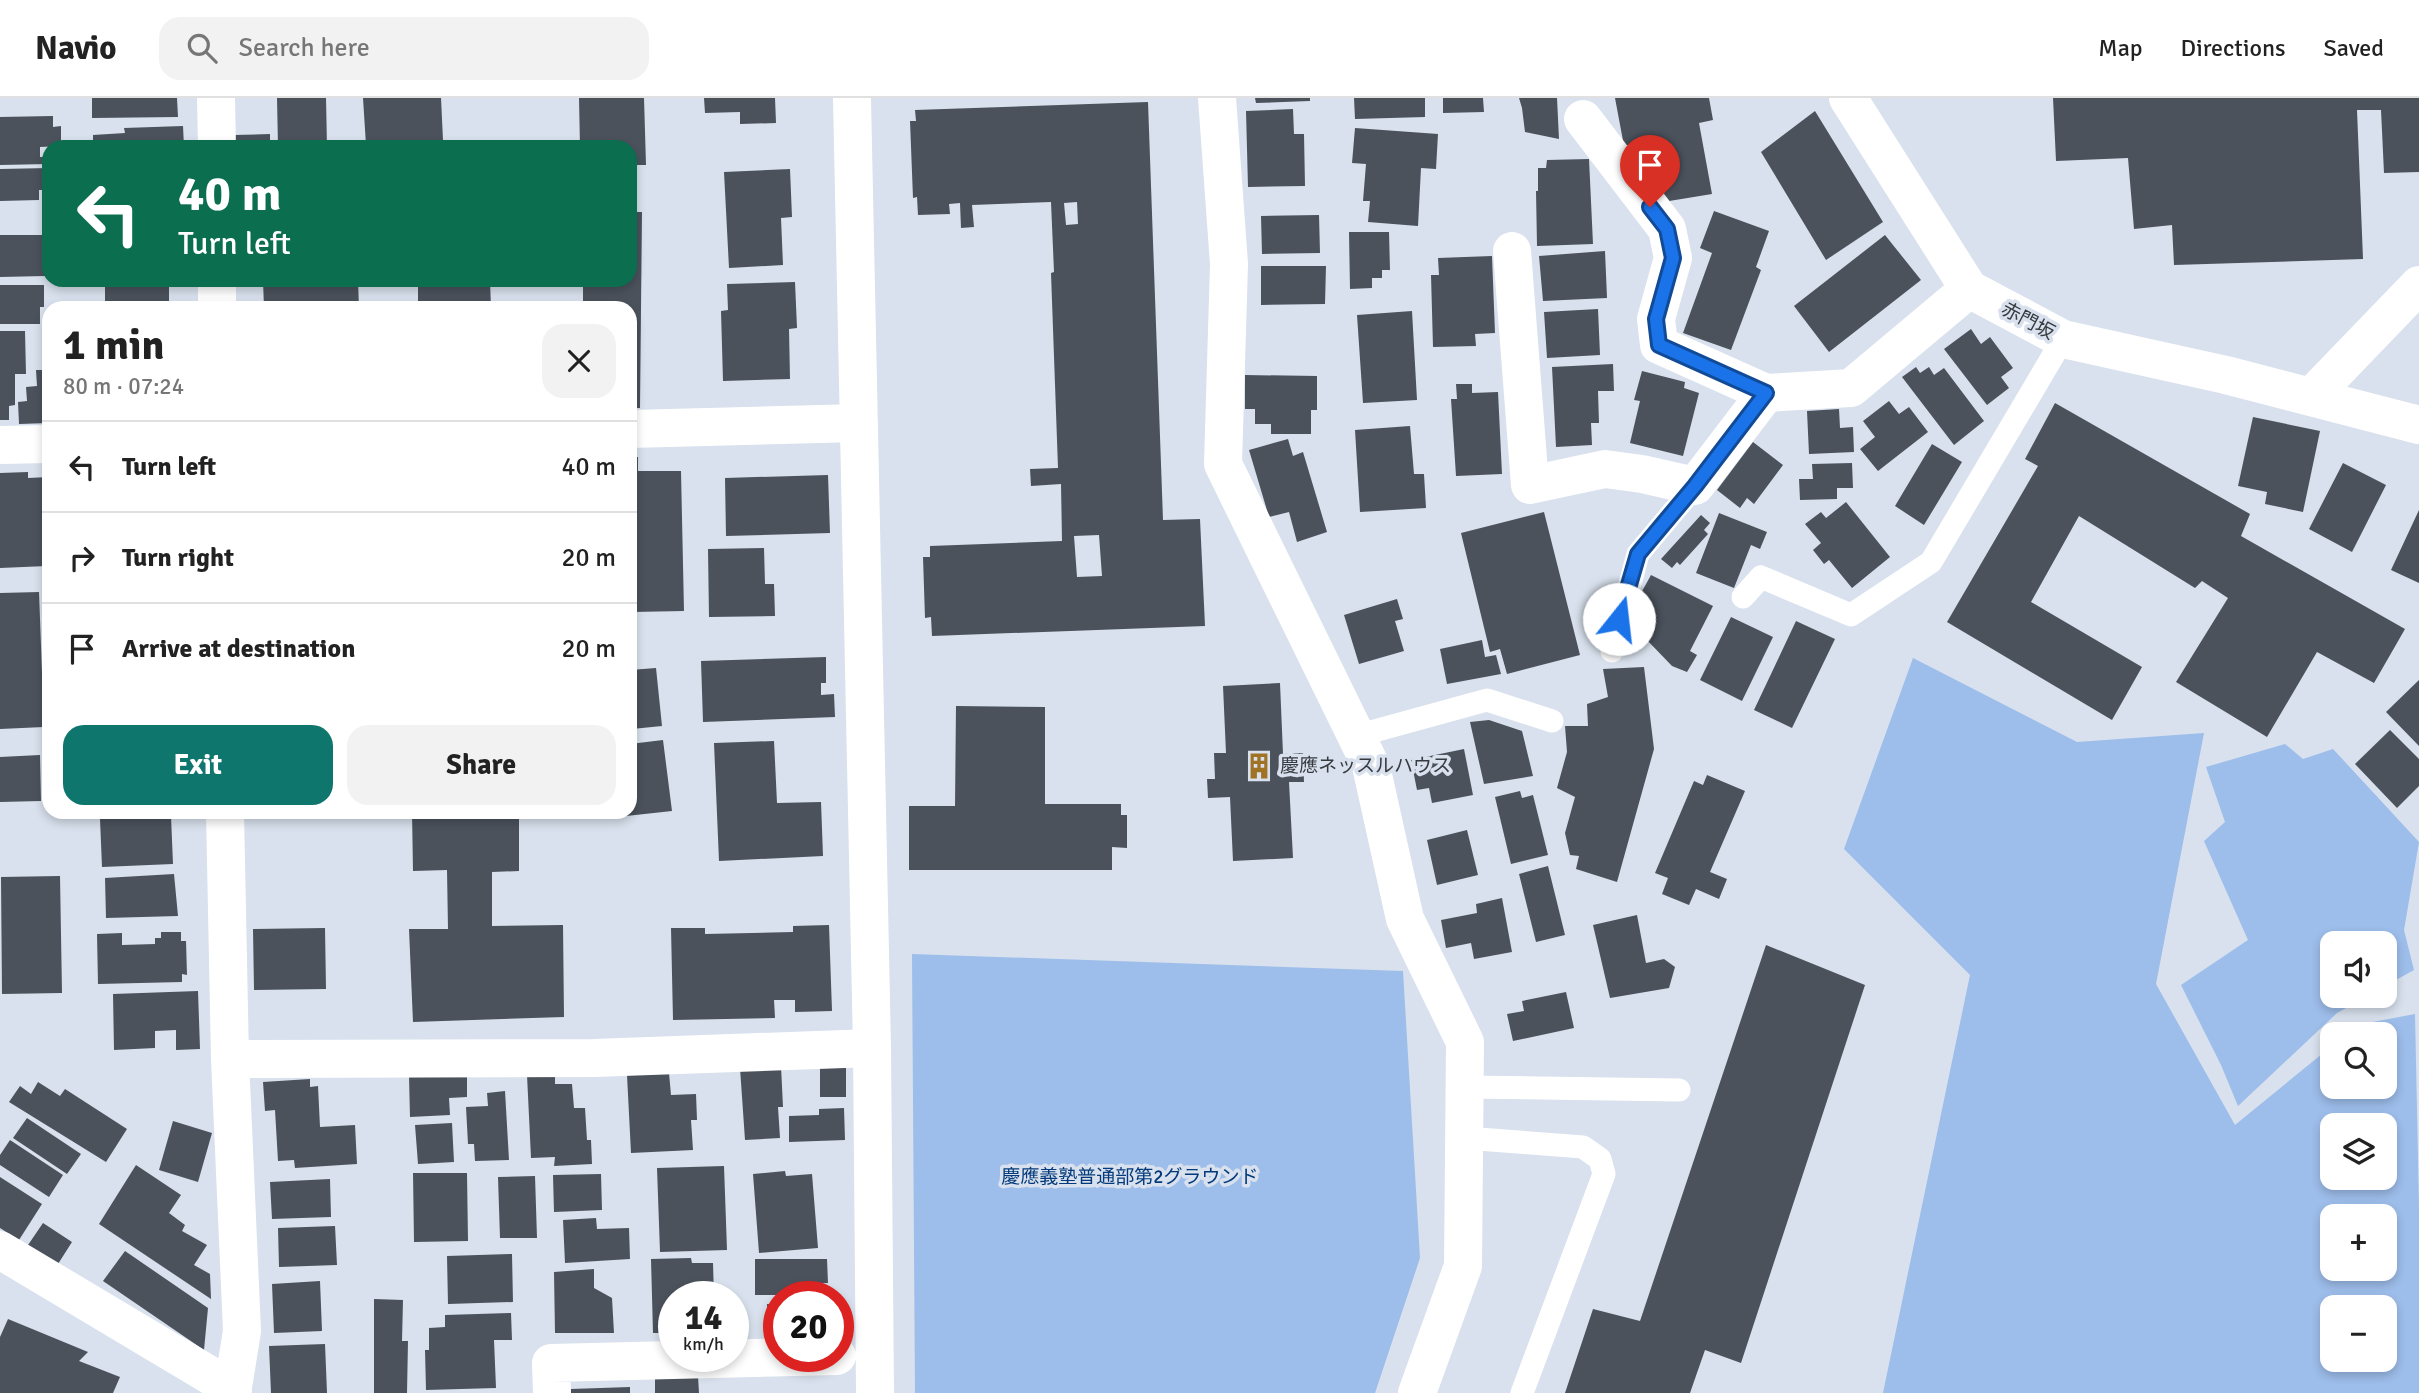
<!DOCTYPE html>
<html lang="en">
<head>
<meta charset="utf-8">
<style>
  :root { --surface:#fff; --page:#f2f2f2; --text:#222; --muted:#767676; --line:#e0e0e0; --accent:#0f766e }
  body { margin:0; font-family:Signika,"Noto Sans JP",sans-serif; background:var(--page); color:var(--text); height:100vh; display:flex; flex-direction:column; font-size:26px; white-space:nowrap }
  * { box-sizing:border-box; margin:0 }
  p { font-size:23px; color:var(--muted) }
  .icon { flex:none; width:38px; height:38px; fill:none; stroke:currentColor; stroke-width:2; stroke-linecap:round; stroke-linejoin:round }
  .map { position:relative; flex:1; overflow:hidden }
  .panel { position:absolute; left:42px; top:203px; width:595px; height:518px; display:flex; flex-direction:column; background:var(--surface); border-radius:21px; box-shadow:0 4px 10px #0003 }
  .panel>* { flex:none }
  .banner { position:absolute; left:42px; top:42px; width:595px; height:147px; border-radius:21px; box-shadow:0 4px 10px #0003; background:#0b6e4f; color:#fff; overflow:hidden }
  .fabs { position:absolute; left:2320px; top:833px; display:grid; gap:14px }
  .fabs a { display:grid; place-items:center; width:77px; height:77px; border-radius:14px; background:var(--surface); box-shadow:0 4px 10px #0003; font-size:35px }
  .speed { position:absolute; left:658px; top:1183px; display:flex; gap:14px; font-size:35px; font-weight:700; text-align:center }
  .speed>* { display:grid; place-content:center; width:91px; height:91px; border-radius:50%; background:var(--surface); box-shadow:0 4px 10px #0003; line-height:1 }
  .speed small { font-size:18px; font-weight:400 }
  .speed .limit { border:10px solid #d22; background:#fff; color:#111 }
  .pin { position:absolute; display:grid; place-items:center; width:60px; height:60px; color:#fff; margin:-72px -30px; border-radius:50% 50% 50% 0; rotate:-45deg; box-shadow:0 0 7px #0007 }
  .pin .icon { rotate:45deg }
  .me { position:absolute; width:77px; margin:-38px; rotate:16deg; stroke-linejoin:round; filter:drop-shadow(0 0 5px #0008) }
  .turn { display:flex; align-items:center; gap:24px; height:147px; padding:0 21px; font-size:32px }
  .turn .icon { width:91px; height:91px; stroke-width:2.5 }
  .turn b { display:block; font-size:49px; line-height:60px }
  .round { display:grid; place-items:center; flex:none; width:74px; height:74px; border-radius:21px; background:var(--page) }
  .head { display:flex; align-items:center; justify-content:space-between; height:119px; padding:0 21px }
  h1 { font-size:42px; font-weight:700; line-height:52px }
  .cta { display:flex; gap:14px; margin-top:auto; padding:14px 21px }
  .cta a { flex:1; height:80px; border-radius:21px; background:var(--accent); color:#fff; font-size:28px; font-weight:700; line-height:80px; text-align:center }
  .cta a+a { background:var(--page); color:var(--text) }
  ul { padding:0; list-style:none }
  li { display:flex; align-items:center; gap:21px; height:91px; padding:0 21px; border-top:2px solid var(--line) }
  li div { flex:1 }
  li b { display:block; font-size:26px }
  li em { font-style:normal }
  header { display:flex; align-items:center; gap:42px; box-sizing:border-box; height:98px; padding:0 35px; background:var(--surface); border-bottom:2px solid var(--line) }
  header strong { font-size:33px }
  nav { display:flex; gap:38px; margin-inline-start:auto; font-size:24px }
  .search { width:490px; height:63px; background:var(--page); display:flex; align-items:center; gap:18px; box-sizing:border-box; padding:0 24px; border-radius:21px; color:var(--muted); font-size:26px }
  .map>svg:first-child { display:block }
</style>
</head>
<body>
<header>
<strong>Navio</strong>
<div class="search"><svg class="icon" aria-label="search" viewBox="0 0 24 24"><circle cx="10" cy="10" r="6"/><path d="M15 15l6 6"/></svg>Search here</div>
<nav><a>Map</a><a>Directions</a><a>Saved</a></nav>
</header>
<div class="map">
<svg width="2419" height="1295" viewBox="0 0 2419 1295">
  <rect width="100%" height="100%" fill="#d8e1ed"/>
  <path fill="#9dbdea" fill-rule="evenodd" d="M1913,560L2077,644L2204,635L2156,886L2235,1027L2333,947V989H2385V936H2346L2357,927L2415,916L2419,1109V1295H1883L1970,877L1844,751ZM2333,1027H2385V1080H2333ZM2333,1118H2385V1171H2333ZM2333,1209H2385V1262H2333Z
    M2285,646L2303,661L2333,651L2419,744L2404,832L2414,872L2385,888V845H2333V898H2368L2337,915L2238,1008L2221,967L2181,887L2248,842L2204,743L2225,724L2206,669Z
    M912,856L1403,873L1420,1160L1375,1295H915Z"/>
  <path fill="#4b525c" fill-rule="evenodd" d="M92,0H177L178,19L92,20Z
    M277,0H326L327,49H278Z
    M363,0H441L443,42L366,47Z
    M579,0H644L646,67H630V49H580Z
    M704,0H775L776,25L740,26V14L705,15Z
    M1255,0H1310V3L1256,5Z
    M1354,0H1425V19L1355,21Z
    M1443,0H1483L1484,14L1443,15Z
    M1519,0H1557L1559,41L1525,34L1522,10Z
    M1615,0H1709L1713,22L1699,25L1712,96L1663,104L1660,87L1653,88L1646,50L1638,51L1637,45L1624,48Z
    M2053,0H2419V74L2384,75L2381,12H2357L2363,161L2174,167L2172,127L2134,131L2128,60L2056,63Z
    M1148,4L1163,422L1200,421L1205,528L932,538L931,519L925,520L923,459H930V448L1062,443L1061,386L1031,388L1030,371L1058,370L1051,175L1054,174L1051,104L972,107L974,129L961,130L960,105L949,106L950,116L918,117L917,99L913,100L910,23H916L915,12ZM1077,104L1078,126L1066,127L1064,105ZM1099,437L1102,478L1077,479L1074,438Z
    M1293,11L1294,36H1304L1305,88L1248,89L1246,13Z
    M1815,13L1883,124L1826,162L1761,54Z
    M53,18V29L61,28V48L40,49V59H49V66L0,67V19Z
    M183,28L184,49H93V37L125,35L124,30Z
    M1355,30L1438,36L1436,71L1421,70L1418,128L1368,124L1370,103H1363L1366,66L1352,65Z
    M270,36V49H234V37Z
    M1589,61L1593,146L1537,148L1536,93H1538V70H1546L1547,62Z
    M49,70V92H39V102L0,103V71Z
    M790,71L792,119L781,120L783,167L729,170L724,74Z
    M1714,113L1769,133L1756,169L1761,172L1731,252L1683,235L1712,155L1700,150Z
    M630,114H642L640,310H630V210H583V182H630Z
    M1319,117L1320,155L1262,156L1261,118Z
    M1349,134H1389L1390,172H1382V180H1372V190L1350,191Z
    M0,137H44L45,178L0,179Z
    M1885,137L1921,182L1829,254L1794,208Z
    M1605,153L1607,200L1543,203L1539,158Z
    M1492,158L1495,235L1475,236L1476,248L1433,249L1431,177H1439L1438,160Z
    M1261,168H1326L1325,206L1261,207Z
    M105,182H169V210H88V204H105Z
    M263,182H358L359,210H264Z
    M418,182H490L491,210H418Z
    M795,184L797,230L789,231L790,281L723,283L721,213L728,212L727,186Z
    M0,187H44V209H40V226H0Z
    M1598,211L1600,257L1547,260L1544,214Z
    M1412,213L1417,302L1363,305L1357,217Z
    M1971,231L1981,246L1990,239L2013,270L2001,279L2009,290L1987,307L1944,251Z
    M0,233H25L26,276H15V307L9,308V322H0Z
    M1613,266L1614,293H1598L1599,325H1591L1592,347L1556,349L1552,269Z
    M1916,269L1920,275L1929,269L1934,277L1944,270L1984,323L1954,347L1902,279Z
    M36,272H49V325L19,326L18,304L27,303L26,289L37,288Z
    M1642,273L1685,284L1684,290L1699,295L1683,358L1630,345L1640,303L1634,302Z
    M1245,277L1317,278V312H1311V336H1271V326H1255V311H1245Z
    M1456,286H1472V295L1498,294L1502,376L1456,378L1451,301H1457Z
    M1889,303L1899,316L1909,309L1928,334L1878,373L1860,351L1875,339L1863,323Z
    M2055,305L2250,416L2241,438L2405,531L2374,585L2317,554L2267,639L2176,584L2228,500L2202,483L2195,490L2079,418L2031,504L2142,569L2112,622L1947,524L2038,368L2025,361Z
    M1839,311L1840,330L1853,329L1854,354L1809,356L1807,313Z
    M2253,319L2320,333L2303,414L2265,406L2267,394L2238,388Z
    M1410,328L1414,376H1424L1426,410L1360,414L1355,332Z
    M1288,341L1293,358L1303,354L1327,434L1297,444L1289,414L1269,419L1249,352Z
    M1753,344L1783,367L1754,406L1747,400L1740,410L1717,392Z
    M1932,346L1962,364L1924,427L1895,408Z
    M630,359H638V373H681L684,513L632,514Z
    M1852,365L1853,390H1837V401L1800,402L1799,381H1813L1812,366Z
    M2343,365L2386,387L2352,454L2309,431Z
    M28,374V380L49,379V427H46L47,468L0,470V375Z
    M828,377L830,435L726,438L725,380Z
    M1846,404L1890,459L1852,490L1829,462L1824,466L1813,452L1821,445L1805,426L1821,414L1826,420Z
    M2419,412V485L2391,472Z
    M1544,414L1580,557L1507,576L1500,551L1490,554L1461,435Z
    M1719,415L1767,434L1760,451L1751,447L1734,490L1696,475Z
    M1701,417L1710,425L1704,432L1708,436L1680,467L1677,464L1672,470L1661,461Z
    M764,450L765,486H774L775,518L709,519L708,451Z
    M1651,477L1713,508L1690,553L1697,557L1687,574L1672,568L1645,540L1652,518L1635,506Z
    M39,494L44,629L0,631V495Z
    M1397,501L1403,521L1395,523L1404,553L1359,566L1344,517Z
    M1731,519L1773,539L1742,603L1700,582Z
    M1796,523L1835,541L1792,630L1754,612Z
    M1482,542L1485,559L1496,557L1501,576L1447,586L1440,551Z
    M826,559V585H821V597L834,596L835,619L703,624L701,563Z
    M1644,569L1654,651L1617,784L1576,771L1579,758L1570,757L1565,735L1575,699L1557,690L1567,654L1565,628H1588L1587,606L1608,599L1603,571Z
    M656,570L662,628L632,631L630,572Z
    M2419,582V648L2386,614Z
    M1280,585L1283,656L1303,655L1304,684H1289L1293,760L1233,763L1230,699L1208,700L1207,681H1215L1214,655H1226L1223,588Z
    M956,608L1045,609V706H1121V717H1127V750L1112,749V772H909V708H955Z
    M1489,622L1522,633L1533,678L1484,686L1470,624Z
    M2390,632L2419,661V688L2397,710L2355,666Z
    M663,642L672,713L617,719L616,714H630V646Z
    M774,643L777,705L821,704L823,758L719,763L714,645Z
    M1464,651L1473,697L1432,705L1429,690L1417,692L1411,662Z
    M40,657L41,703L0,704V659Z
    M1707,677L1745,693L1710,774L1727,781L1719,801L1696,791L1689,807L1662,796L1668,780L1655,775L1694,683L1703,687Z
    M1520,693L1522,700L1533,697L1548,757L1511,766L1495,699Z
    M412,714H519V773L492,774V828L563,827L564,919L413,924L409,831H448L447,772L413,773Z
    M171,718L173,766L102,769L100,721Z
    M1467,732L1478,777L1437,787L1427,742Z
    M1548,768L1565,837L1536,844L1519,776Z
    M174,776L178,818L106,820L105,780Z
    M60,778L62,895L2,896L1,779Z
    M1502,800L1512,854L1474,861L1471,845L1446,850L1441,822L1477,815L1476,806Z
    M1637,817L1646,865L1664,861L1675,869L1669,890L1610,900L1593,827Z
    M829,827L832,913L795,914V902H774L775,920L673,922L671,830H705V836L793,834V828Z
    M325,830L326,891L254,892L253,831Z
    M161,834H181V843H186L187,877L182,876V884L98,886L97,836L122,835V847L155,846V840H161Z
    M1766,847L1865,887L1741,1265L1705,1252L1690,1295H1565L1593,1211L1640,1223Z
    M198,893L200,951L176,952V932L155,933V950L114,952L113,896Z
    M1566,894L1574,930L1513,943L1507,916L1524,913L1522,903Z
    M820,964L846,965V999H820Z
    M781,968L783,1009H778L780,1040L745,1042L740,970Z
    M669,975L671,997L696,996L697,1022H691L693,1052L631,1055L627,977Z
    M467,976V999L449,1000L450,1017L410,1019L409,978Z
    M555,976V986H572L574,1010H585L587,1042H591L592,1066L554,1068L555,1059L531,1060L527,977Z
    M310,981V989L318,988L320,1029L355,1027L357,1066L295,1070L294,1062L278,1063L275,1012L265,1013L263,984Z
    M38,984L60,998L65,991L127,1031L106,1064L9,1004L20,988L31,996Z
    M505,993L509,1062L475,1063L474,1046H468L466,1009L488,1008L487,995Z
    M844,1010L845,1042L789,1044V1018L819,1017V1011Z
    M27,1020L81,1056L67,1076L13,1040Z
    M173,1023L212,1035L198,1084L159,1072Z
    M452,1025L454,1064L418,1066L415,1027Z
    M10,1042L63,1077L49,1099L0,1067V1057Z
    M136,1067L181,1097L169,1115L185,1127L182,1133L207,1147L194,1167L210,1176L211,1201L99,1126Z
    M724,1068L727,1152L660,1154L657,1070Z
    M785,1073L786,1078L812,1076L818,1150L759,1155L753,1076Z
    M413,1075H467L468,1143L414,1144Z
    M601,1076L602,1112L554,1114L553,1077Z
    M535,1078L537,1140H500L498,1079Z
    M0,1079L42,1106L19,1142L0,1130Z
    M330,1081L331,1119L272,1121L270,1084Z
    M596,1120L597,1131L629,1130L630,1161L565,1165L563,1122Z
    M43,1125L72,1144L58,1166L28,1147Z
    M335,1128L337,1167L279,1169L278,1130Z
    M125,1153L208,1210L204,1252L103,1183Z
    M512,1156L513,1204L448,1206L447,1158Z
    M691,1160L692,1165H713L714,1199H674V1244L665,1245V1235H653L651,1161Z
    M755,1161H827L828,1185L802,1186V1197H755Z
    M594,1171V1190L612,1200L614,1235H555L554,1174Z
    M320,1183L322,1233L274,1235L272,1186Z
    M374,1201L403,1202L402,1243H408L407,1295H374Z
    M767,1206H779V1240L769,1241Z
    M511,1215L512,1242H494L496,1290L426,1292L425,1252H429V1230L445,1229V1217Z
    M8,1221L88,1254L79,1263L120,1279L113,1295H0V1239Z
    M325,1246L327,1295H271L269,1248Z
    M698,1278L699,1295H655V1279Z
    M630,1289V1295H571V1291Z"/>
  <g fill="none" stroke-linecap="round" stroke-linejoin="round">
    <path stroke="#fff" stroke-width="23" d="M1743,499L1761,479L1851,517L1931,464L2063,241
      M1612,553L1638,456L1695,388
      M1356,638L1487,602L1552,623
      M1465,989L1679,992
      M1465,1040L1583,1049L1600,1061L1604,1076L1522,1295"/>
    <path stroke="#fff" stroke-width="38" d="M216,0L217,49
      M852,0L872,950L875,1295
      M1217,0L1229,166L1223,366L1371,668L1405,821L1465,944L1463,1168L1417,1295
      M1848,0L1969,191L2063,241L2226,277L2419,327
      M1583,21L1667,131L1673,160L1656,221L1659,247L1766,295L1851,290L1969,191
      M1512,153L1530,387L1605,371L1642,376L1695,388L1766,295
      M217,182V210
      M2311,299L2419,187
      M630,331L859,325
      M0,347L49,346
      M225,714L230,961L242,1233L232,1295
      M230,961L594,960L872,950
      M0,1152L233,1291
      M552,1295L551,1265L837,1258"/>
  </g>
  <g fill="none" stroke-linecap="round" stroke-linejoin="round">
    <g stroke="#114b97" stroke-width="18">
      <path id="route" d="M1619,521L1638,456L1695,388L1766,295L1659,247L1656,221L1673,160L1667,131L1650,109"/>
    </g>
    <use href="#route" stroke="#1a73e8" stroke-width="12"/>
  </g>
  <defs>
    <g id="building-bare" transform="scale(2.1)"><path d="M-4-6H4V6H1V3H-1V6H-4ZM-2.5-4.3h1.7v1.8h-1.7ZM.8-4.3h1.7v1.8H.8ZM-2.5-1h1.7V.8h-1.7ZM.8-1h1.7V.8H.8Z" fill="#a07224" stroke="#d8e1ed" stroke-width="2.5" paint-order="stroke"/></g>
  </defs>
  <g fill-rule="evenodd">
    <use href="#building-bare" x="1259" y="668"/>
  </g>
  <g text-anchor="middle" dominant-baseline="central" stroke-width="7" stroke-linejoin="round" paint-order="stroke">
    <g font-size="19" fill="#373b3f" stroke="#d8e1ed">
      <text transform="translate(2028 223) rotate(28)">赤門坂</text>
    </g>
    <g font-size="19" fill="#373b3f" stroke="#d8e1ed" text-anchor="start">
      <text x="1280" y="668">慶應ネッスルハウス</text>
    </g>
    <g font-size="19" fill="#033a7b" stroke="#d8e1ed">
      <text x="1130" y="1079">慶應義塾普通部第2グラウンド</text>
    </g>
  </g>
</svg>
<div class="fabs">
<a><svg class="icon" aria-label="sound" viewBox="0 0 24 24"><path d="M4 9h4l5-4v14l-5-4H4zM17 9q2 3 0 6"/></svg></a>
<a><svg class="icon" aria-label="search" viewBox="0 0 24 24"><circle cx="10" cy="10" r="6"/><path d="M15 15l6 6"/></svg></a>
<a><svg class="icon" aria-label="layers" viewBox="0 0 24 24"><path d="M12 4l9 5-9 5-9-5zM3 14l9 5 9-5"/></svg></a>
<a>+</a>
<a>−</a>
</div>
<div class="speed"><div>14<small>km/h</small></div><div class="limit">20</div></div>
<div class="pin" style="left:1650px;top:109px;background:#d93025"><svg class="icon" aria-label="arrive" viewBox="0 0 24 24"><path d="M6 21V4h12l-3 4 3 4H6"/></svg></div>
<svg class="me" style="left:1619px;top:521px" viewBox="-20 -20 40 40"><circle r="19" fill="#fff"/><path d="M0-13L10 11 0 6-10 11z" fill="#1a73e8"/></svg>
<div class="banner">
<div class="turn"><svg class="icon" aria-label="left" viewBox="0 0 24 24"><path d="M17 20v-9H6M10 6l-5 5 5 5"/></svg><div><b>40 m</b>Turn left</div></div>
</div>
<section class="panel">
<div class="head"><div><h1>1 min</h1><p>80 m · 07:24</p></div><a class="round"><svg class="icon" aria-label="close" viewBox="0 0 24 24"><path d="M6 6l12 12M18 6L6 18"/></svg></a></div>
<ul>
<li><svg class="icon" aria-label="left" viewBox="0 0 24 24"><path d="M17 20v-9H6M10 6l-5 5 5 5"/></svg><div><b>Turn left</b></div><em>40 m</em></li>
<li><svg class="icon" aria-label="right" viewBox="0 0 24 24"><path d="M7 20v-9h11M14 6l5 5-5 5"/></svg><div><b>Turn right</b></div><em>20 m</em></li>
<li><svg class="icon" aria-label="arrive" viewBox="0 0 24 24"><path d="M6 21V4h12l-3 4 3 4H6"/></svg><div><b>Arrive at destination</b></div><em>20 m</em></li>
</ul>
<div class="cta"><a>Exit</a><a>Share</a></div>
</section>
</div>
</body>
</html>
